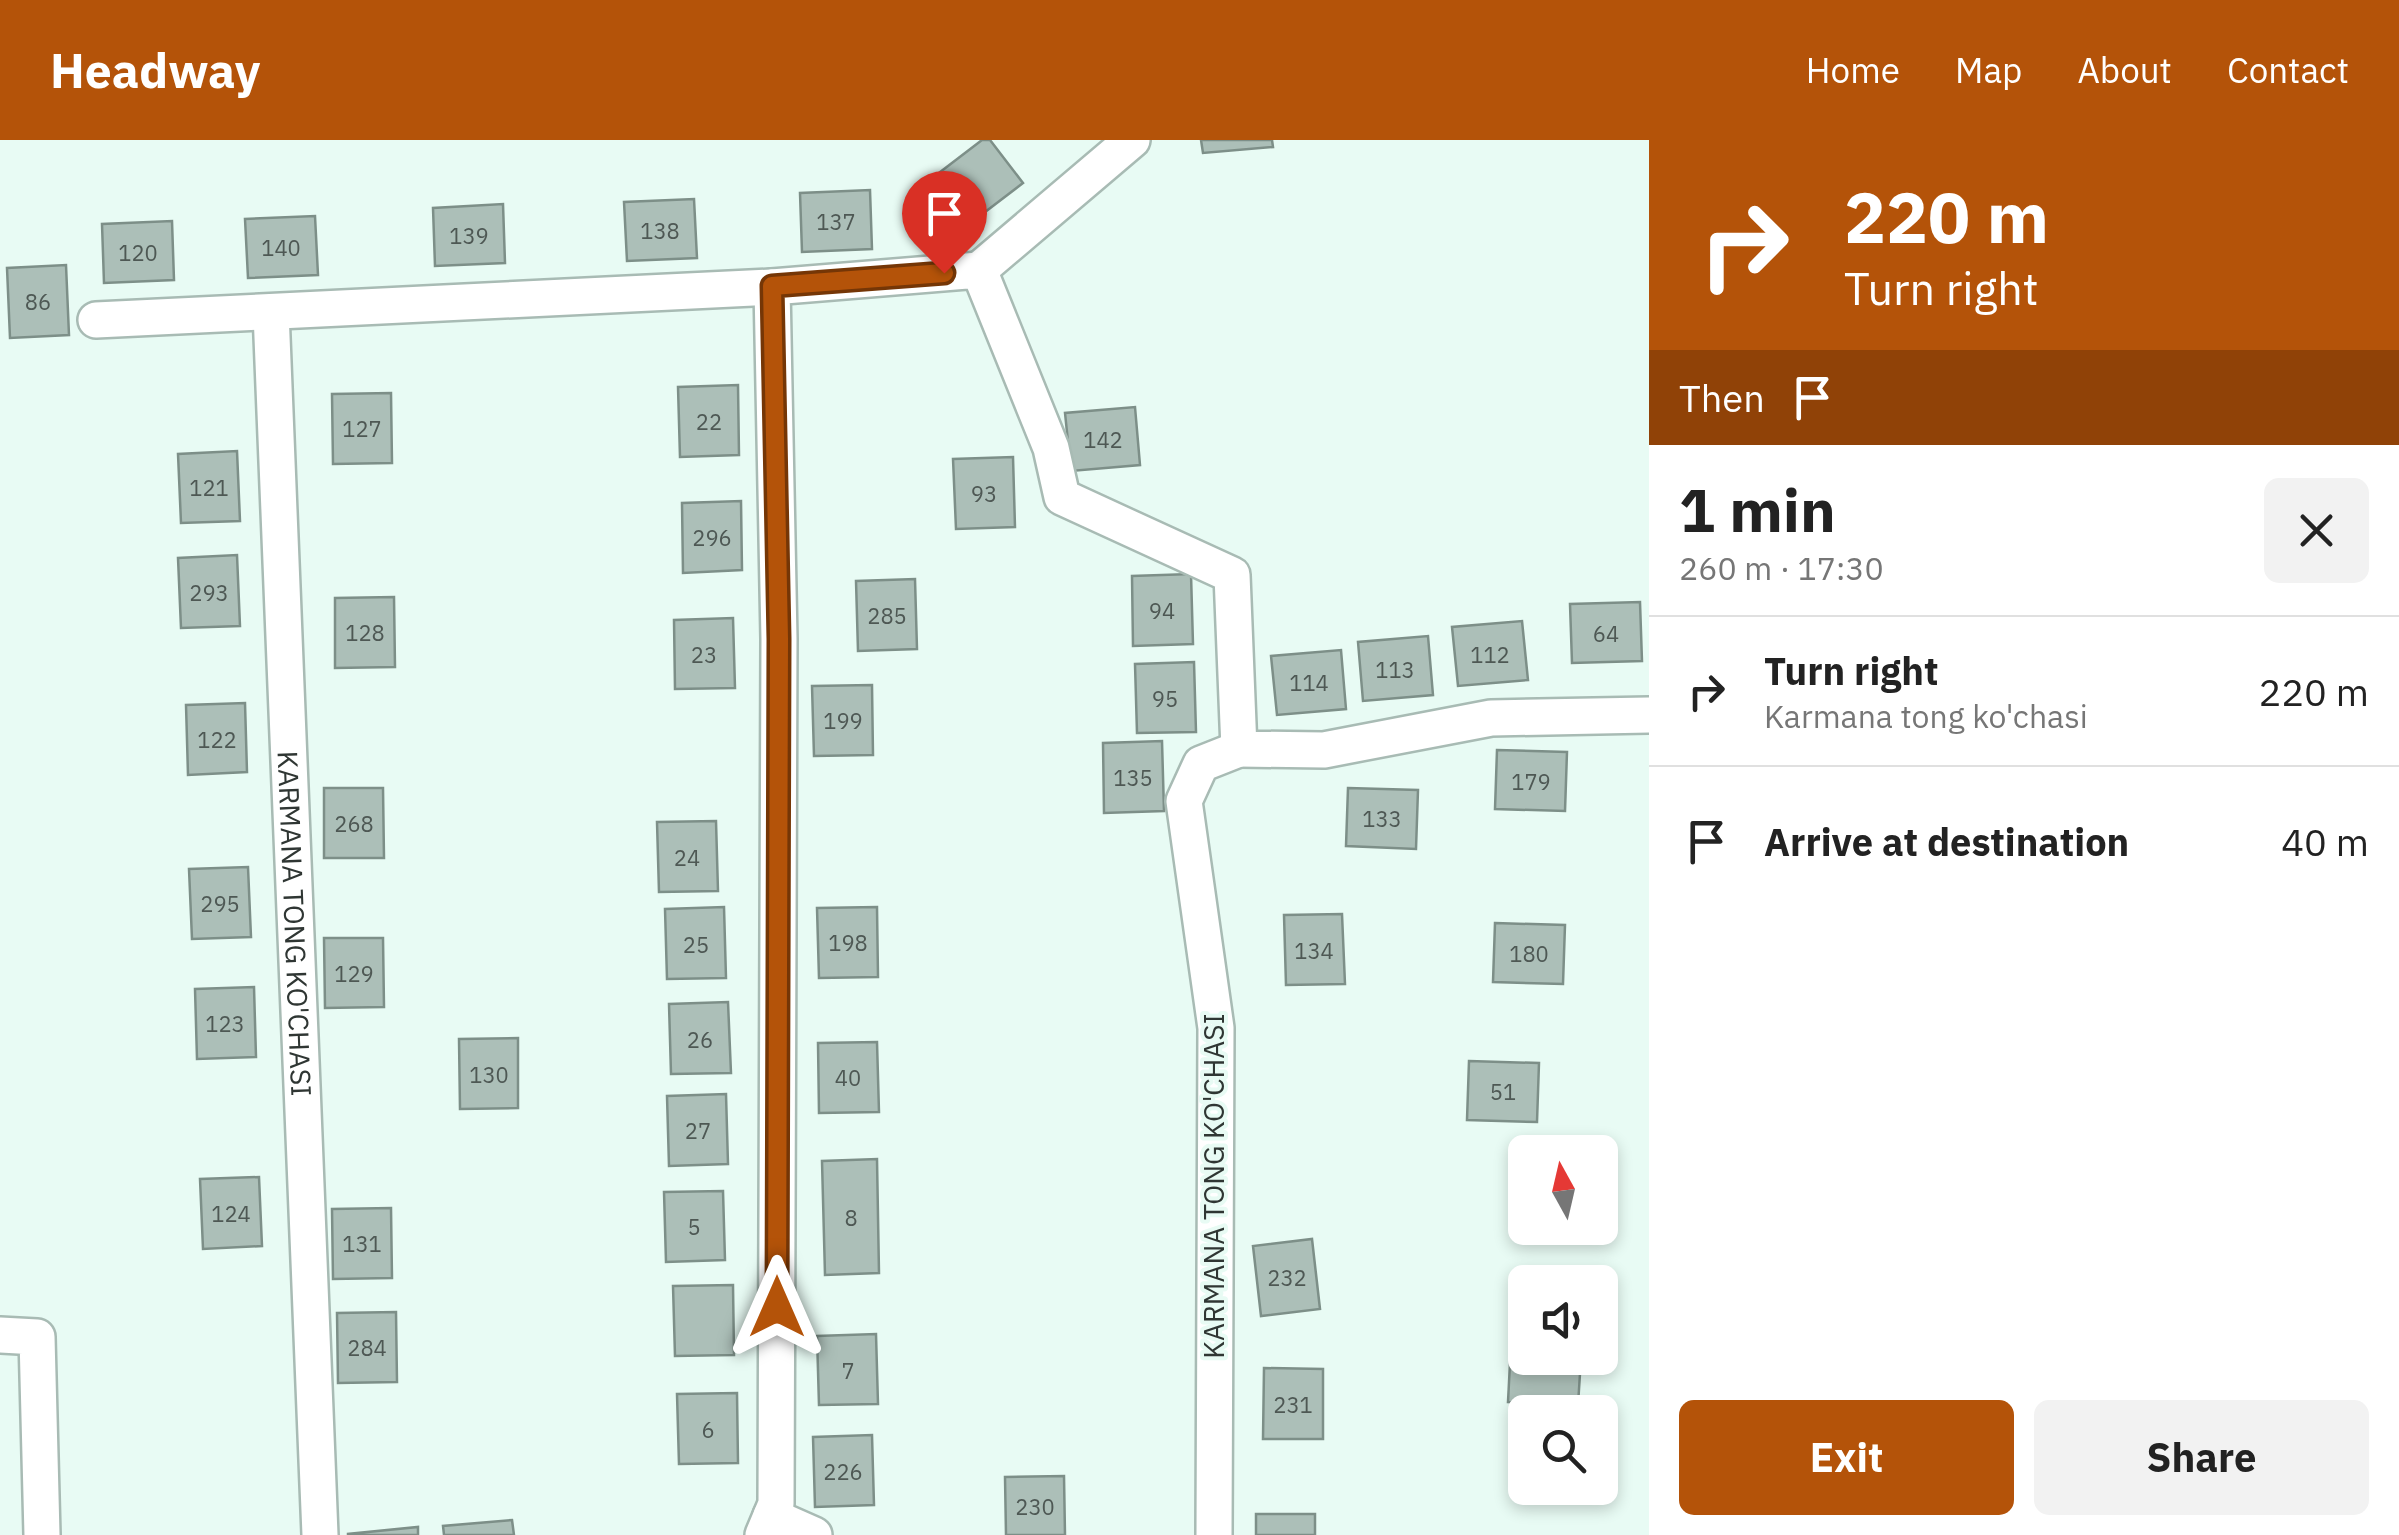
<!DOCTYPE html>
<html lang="en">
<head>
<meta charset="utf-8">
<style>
  :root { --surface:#fff; --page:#f2f2f2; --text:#222; --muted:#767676; --line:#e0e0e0; --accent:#b45309 }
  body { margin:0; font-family:"IBM Plex Sans",sans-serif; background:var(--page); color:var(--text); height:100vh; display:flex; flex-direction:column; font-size:38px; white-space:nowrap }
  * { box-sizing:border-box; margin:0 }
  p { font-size:32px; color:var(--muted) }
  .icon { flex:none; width:55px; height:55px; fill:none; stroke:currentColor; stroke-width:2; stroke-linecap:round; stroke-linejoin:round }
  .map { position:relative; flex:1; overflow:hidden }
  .side { display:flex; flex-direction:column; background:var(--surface); width:750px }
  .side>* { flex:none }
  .hud { background:#b45309; color:#fff; overflow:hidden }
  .needle { width:65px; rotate:352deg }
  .controls { position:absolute; left:1508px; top:995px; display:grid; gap:20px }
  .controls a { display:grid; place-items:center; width:110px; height:110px; border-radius:15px; background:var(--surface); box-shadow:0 5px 15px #0003; font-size:50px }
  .pin { position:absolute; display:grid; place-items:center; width:85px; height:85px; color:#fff; margin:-102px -42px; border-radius:50% 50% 50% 0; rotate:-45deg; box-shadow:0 0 10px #0007 }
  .pin .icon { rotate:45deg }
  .me { position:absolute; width:110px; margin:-55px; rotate:0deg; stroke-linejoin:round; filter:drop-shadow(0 0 8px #0008) }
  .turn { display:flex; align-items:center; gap:35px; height:210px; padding:0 30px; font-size:45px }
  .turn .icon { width:130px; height:130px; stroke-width:2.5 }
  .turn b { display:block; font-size:70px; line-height:85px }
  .then { display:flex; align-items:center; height:95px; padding:0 30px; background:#0003; gap:20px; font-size:38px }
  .round { display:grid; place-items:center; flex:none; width:105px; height:105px; border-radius:15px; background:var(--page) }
  .overview { display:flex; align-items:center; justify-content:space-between; height:170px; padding:0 30px }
  h1 { font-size:60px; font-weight:700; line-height:75px }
  .cta { display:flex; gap:20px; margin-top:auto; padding:20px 30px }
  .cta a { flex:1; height:115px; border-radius:15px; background:var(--accent); color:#fff; font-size:40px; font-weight:700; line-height:115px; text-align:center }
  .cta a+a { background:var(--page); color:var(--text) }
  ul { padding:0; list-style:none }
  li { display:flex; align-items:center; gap:30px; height:150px; padding:0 30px; border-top:2px solid var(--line) }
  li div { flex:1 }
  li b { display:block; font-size:38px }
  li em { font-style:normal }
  header { display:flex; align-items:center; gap:60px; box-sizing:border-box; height:140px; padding:0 50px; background:var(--accent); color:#fff }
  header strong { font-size:48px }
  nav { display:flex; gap:55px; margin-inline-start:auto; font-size:35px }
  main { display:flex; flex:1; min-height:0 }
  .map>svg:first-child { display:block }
</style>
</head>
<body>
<header>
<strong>Headway</strong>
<nav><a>Home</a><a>Map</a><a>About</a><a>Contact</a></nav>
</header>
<main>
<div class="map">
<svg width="1649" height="1395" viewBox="0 0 1649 1395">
  <rect width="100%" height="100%" fill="#e8fbf4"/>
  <path fill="#acbfb8" stroke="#7d8f88" stroke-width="2.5" d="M982,0H990L1023,43L968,85L931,39Z
    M1201,0H1272L1273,7L1203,13Z
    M870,50L872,109L802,112L800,53Z
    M694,59L697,118L627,121L624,62Z
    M503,64L505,123L435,126L433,68Z
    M315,76L318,135L248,138L245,79Z
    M172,81L174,140L104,143L102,84Z
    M66,125L69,195L10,198L7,128Z
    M738,245L739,315L680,317L678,247Z
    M391,253L392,323L333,324L332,254Z
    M1135,267L1140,325L1071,331L1065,273Z
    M237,311L240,381L181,383L178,314Z
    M1013,317L1015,387L956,389L953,319Z
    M741,361L742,430L683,433L682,363Z
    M237,415L240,486L181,488L178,418Z
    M1191,434L1193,504L1133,506L1132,436Z
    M915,439L917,509L858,511L856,441Z
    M394,457L395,527L335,528V458Z
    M1640,462L1642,521L1572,523L1570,464Z
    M733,478L735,548L675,549L674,480Z
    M1522,481L1528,540L1458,546L1452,487Z
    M1428,496L1433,555L1363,561L1358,502Z
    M1341,510L1346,569L1277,575L1271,516Z
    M1194,522L1196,592L1137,593L1135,524Z
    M872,545L873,615L814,616L812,546Z
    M245,563L247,632L188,635L186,565Z
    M1162,601L1164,671L1104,673L1103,603Z
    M1497,610L1567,612L1565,671L1495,669Z
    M324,648H383L384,718H324Z
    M1348,648L1418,650L1416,709L1346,706Z
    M716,681L718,751L659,752L657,682Z
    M248,727L251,797L192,799L189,729Z
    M724,767L726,838L667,839L665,769Z
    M877,767L878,837L819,838L817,768Z
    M1342,774L1345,844L1286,845L1284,775Z
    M1495,783L1565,785L1563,844L1493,842Z
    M324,798H383L384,867L325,868Z
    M254,847L256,917L197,919L195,849Z
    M728,862L731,933L671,934L669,864Z
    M518,898V968L460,969L459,899Z
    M877,902L879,972L819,973L818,903Z
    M1469,921L1539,923L1537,982L1467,980Z
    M726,954L728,1024L669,1026L667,956Z
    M877,1019L879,1133L825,1135L822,1021Z
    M259,1037L262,1106L203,1109L200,1039Z
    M723,1051L725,1120L666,1122L664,1052Z
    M391,1068L392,1138L333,1139L332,1069Z
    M1312,1099L1320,1169L1261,1176L1253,1106Z
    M733,1145L734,1215L675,1216L673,1146Z
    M396,1172L397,1242L338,1243L337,1173Z
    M876,1194L878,1264L819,1265L817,1196Z
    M1511,1203L1525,1204V1218H1581L1578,1265L1508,1262Z
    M1264,1228L1323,1229V1299H1263Z
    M737,1253L738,1323L679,1324L677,1254Z
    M872,1295L874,1365L815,1367L813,1297Z
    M1064,1336L1065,1395H1006L1005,1337Z
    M1256,1374H1315V1395H1256Z
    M512,1380L514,1395H444L443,1386Z
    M418,1387V1395H348V1394Z"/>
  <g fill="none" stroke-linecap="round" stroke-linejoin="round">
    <g stroke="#a8bbb4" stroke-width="40">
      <g id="minor">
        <path d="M979,130L1132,0"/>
        <path id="s1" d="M271,172L320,1395"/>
        <path d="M96,180L772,147"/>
        <path d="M0,1195L37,1197L42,1395"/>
        <path d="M771,1376L814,1395"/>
        <path d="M763,1395L776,1364L779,499L772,147L979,130L1051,308L1062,357L1232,435L1239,609L1324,610L1491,578L1649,575"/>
        <path d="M1214,1395L1216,888L1184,661L1201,624L1239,609"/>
      </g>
    </g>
    <use href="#minor" stroke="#fff" stroke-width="35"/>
  </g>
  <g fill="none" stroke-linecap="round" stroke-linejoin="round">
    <g stroke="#753606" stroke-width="25">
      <path id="route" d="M777,1167L779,499L772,146L944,133"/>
    </g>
    <use href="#route" stroke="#b45309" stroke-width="18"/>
  </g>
  <g text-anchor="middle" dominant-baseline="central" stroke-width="8" stroke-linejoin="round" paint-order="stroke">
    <g font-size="22" fill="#4e5854">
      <text x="836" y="81">137</text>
      <text x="660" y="90">138</text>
      <text x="469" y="95">139</text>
      <text x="281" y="107">140</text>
      <text x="138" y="112">120</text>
      <text x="38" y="161">86</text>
      <text x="709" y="281">22</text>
      <text x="362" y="288">127</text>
      <text x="1103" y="299">142</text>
      <text x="209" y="347">121</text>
      <text x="984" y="353">93</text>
      <text x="712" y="397">296</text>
      <text x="209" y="452">293</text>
      <text x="1162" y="470">94</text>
      <text x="887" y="475">285</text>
      <text x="365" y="492">128</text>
      <text x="1606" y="493">64</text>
      <text x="704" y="514">23</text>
      <text x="1490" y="514">112</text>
      <text x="1395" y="529">113</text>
      <text x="1309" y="542">114</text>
      <text x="1165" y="558">95</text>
      <text x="843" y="580">199</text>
      <text x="217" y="599">122</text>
      <text x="1133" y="637">135</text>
      <text x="1531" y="641">179</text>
      <text x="1382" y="678">133</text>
      <text x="354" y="683">268</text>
      <text x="687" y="717">24</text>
      <text x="220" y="763">295</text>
      <text x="848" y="802">198</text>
      <text x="696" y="804">25</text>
      <text x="1314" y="810">134</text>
      <text x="1529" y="813">180</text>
      <text x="354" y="833">129</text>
      <text x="225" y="883">123</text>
      <text x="700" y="899">26</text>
      <text x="489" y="934">130</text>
      <text x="848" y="937">40</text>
      <text x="1503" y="951">51</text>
      <text x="698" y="990">27</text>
      <text x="231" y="1073">124</text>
      <text x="851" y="1077">8</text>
      <text x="694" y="1086">5</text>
      <text x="362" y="1103">131</text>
      <text x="1287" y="1137">232</text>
      <text x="367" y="1207">284</text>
      <text x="848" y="1230">7</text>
      <text x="1293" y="1264">231</text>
      <text x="708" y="1289">6</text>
      <text x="843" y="1331">226</text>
      <text x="1035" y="1366">230</text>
    </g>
    <g font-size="28" fill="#2f3633" stroke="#e8fbf4">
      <text stroke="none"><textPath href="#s1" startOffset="612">KARMANA TONG KO'CHASI</textPath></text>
      <text transform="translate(1213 1046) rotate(-90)">KARMANA TONG KO'CHASI</text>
    </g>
  </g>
</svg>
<div class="controls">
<a><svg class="needle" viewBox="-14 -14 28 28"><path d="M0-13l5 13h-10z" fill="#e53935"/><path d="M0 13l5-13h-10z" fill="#767676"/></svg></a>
<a><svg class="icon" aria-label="sound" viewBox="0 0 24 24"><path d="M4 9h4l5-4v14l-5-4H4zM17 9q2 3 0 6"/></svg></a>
<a><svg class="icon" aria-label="search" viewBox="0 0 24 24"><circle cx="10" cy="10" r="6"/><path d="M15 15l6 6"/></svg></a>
</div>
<div class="pin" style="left:944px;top:133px;background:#d93025"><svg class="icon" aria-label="arrive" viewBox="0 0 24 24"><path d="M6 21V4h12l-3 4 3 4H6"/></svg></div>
<svg class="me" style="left:777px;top:1167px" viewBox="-20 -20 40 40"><path d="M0-17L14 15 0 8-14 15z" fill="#b45309" stroke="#fff" stroke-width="4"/></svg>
</div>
<section class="side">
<div class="hud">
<div class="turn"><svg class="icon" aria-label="right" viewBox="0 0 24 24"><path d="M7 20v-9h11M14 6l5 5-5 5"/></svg><div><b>220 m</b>Turn right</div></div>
<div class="then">Then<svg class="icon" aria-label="arrive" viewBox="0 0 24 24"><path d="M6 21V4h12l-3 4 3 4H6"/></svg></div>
</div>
<div class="overview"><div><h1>1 min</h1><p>260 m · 17:30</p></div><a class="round"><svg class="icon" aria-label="close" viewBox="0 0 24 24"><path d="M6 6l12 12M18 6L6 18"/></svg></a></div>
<ul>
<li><svg class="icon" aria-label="right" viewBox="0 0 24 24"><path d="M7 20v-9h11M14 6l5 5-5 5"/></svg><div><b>Turn right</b><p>Karmana tong ko'chasi</p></div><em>220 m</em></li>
<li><svg class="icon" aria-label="arrive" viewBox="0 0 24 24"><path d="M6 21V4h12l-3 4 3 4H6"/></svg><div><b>Arrive at destination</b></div><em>40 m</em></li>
</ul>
<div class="cta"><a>Exit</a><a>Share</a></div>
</section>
</main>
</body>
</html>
